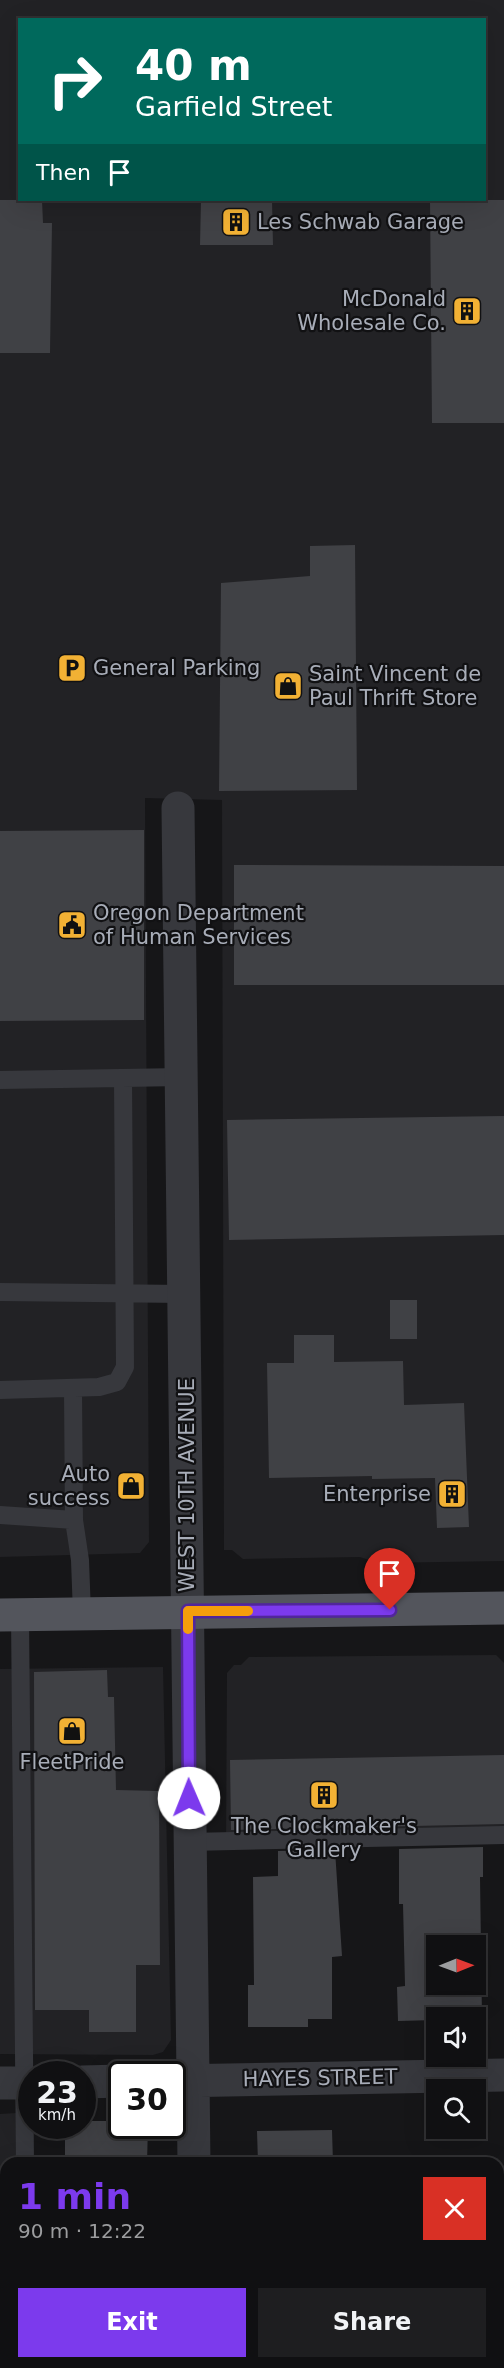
<!DOCTYPE html>
<html lang="en">
<head>
<meta charset="utf-8">
<style>
  :root { --surface:#101012; --page:#1e1e20; --text:#f1f3f6; --muted:#9c9d9f; --line:#303032; --accent:#7c3aed }
  body { margin:0; font-family:"DejaVu Sans",sans-serif; background:var(--page); color:var(--text); height:100vh; display:flex; flex-direction:column; font-size:22px; white-space:nowrap }
  * { box-sizing:border-box; margin:0 }
  p { font-size:20px; color:var(--muted) }
  .icon { flex:none; width:33px; height:33px; fill:none; stroke:currentColor; stroke-width:2; stroke-linecap:round; stroke-linejoin:round }
  .map { position:relative; flex:1; overflow:hidden }
  .side { position:absolute; left:0px; top:2157px; width:504px; height:212px; display:flex; flex-direction:column; background:var(--surface); border-radius:18px 18px 0 0; box-shadow:0 6px 24px #0002,0 0 0 2px var(--line) }
  .side>* { flex:none }
  .hud { position:absolute; left:18px; top:18px; width:468px; height:183px; border-radius:0px; box-shadow:0 6px 24px #0002,0 0 0 2px var(--line); background:#00695c; color:#fff; overflow:hidden }
  .needle { width:39px; rotate:89deg }
  .fabs { position:absolute; left:426px; top:1935px; display:grid; gap:12px }
  .fabs a { display:grid; place-items:center; width:60px; height:60px; border-radius:0px; background:var(--surface); box-shadow:0 6px 24px #0002,0 0 0 2px var(--line); font-size:30px }
  .speed { position:absolute; left:18px; top:2061px; display:flex; gap:12px; font-size:30px; font-weight:700; text-align:center }
  .speed>* { display:grid; place-content:center; width:78px; height:78px; border-radius:50%; background:var(--surface); box-shadow:0 6px 24px #0002,0 0 0 2px var(--line); line-height:1 }
  .speed small { font-size:15px; font-weight:400 }
  .speed .limit { border:3px solid #111; border-radius:9px; background:#fff; color:#111 }
  .pin { position:absolute; display:grid; place-items:center; width:51px; height:51px; color:#fff; margin:-62px -26px; border-radius:50% 50% 50% 0; rotate:-45deg; box-shadow:0 0 6px #0007 }
  .pin .icon { rotate:45deg }
  .me { position:absolute; width:66px; margin:-33px; rotate:359deg; stroke-linejoin:round; filter:drop-shadow(0 0 4px #0008) }
  .turn { display:flex; align-items:center; gap:21px; height:126px; padding:0 18px; font-size:27px }
  .turn .icon { width:78px; height:78px; stroke-width:2.5 }
  .turn b { display:block; font-size:42px; line-height:51px }
  .then { display:flex; align-items:center; height:57px; padding:0 18px; background:#0003; gap:12px; font-size:22px }
  .round { display:grid; place-items:center; flex:none; width:63px; height:63px; border-radius:0px; background:var(--page) }
  .headline { display:flex; align-items:center; justify-content:space-between; height:102px; padding:0 18px }
  h1 { font-size:36px; font-weight:600; line-height:45px; color:var(--accent) }
  .cta { display:flex; gap:12px; margin-top:auto; padding:12px 18px }
  .cta a { flex:1; height:69px; border-radius:0px; background:var(--accent); color:#fff; font-size:24px; font-weight:600; line-height:69px; text-align:center }
  .cta a+a { background:var(--page); color:var(--text) }
  .map>svg:first-child { display:block }
</style>
</head>
<body>
<div class="map">
<svg width="504" height="2368" viewBox="0 0 504 2368">
  <rect width="100%" height="100%" fill="#161618"/>
  <path fill="#222225" fill-rule="evenodd" d="M0,0H504V1561L378,1563L360,1557L243,1559L232,1550H224L222,800L145,798L149,1542L140,1553L0,1557ZM20,20H484V200H20Z
    M496,1655L504,1663V1843L226,1848L227,1673L234,1665H241L249,1657Z
    M163,1667L171,2040L163,2052L153,2055L0,2054V1669Z
    M17,2113L18,2163H6V2362L19,2363V2368H0V2114Z"/>
  <path fill="#404145" fill-rule="evenodd" d="M0,200H42L43,223H52L50,353H0Z
    M201,200H272L273,245H200Z
    M430,200H504V423H432Z
    M355,545L357,790L219,791L221,583L310,576V546Z
    M144,830V1020L0,1021V831Z
    M234,865L504,866V985H234Z
    M504,1116V1235L229,1240L227,1120Z
    M390,1300H417V1339H390Z
    M294,1335H334V1362L403,1361L404,1405L464,1403L469,1527L437,1528L435,1478L372,1479V1476L269,1478L267,1363H294Z
    M107,1670L108,1697H114L116,1790L159,1791L160,1965H136V2032H89V2010H35L34,1672Z
    M504,1755V1824L231,1830L230,1760Z
    M483,1847V1877H480L482,2019L436,2018V2020L398,2021L397,1987L405,1986L403,1904H399V1849ZM436,1946H476V1984H436Z
    M335,1850L342,1956L332,1957V2019H308V2027H248V1985H254L253,1877L278,1876V1851Z
    M82,2121H122V2126H148L147,2163H65V2126H82Z
    M332,2130L333,2163H258L257,2131Z"/>
  <g fill="none" stroke-linecap="round" stroke-linejoin="round">
    <path stroke="#37383d" stroke-width="18" d="M0,1080L182,1077
      M0,1292L185,1294
      M0,1390L99,1387L117,1382L125,1367L123,1078
      M0,1515L74,1520L73,1389
      M74,1520L80,1560L82,1614
      M20,1615L25,2163
      M189,1842L504,1835
      M28,2362V2368"/>
    <path stroke="#37383d" stroke-width="33" d="M178,808L194,2163
      M172,2081L504,2075
      M82,2082L122,2081
      M0,2083H32
      M197,2362V2368"/>
    <path stroke="#53555c" stroke-width="33" d="M0,1615L504,1608"/>
  </g>
  <g fill="none" stroke-linecap="round" stroke-linejoin="round">
    <g stroke="#51269a" stroke-width="15">
      <path id="route" d="M189,1798L188,1611L390,1610"/>
    </g>
    <use href="#route" stroke="#7c3aed" stroke-width="10"/>
    <path stroke="#f59e0b" stroke-width="10" d="M188,1629V1611H248"/>
  </g>
  <defs>
    <g id="building-square" transform="scale(1.5)"><rect x="-9" y="-9" width="18" height="18" rx="4" fill="#f2b134" stroke="#111113"/><path d="M-4-6H4V6H1V3H-1V6H-4ZM-2.5-4.3h1.7v1.8h-1.7ZM.8-4.3h1.7v1.8H.8ZM-2.5-1h1.7V.8h-1.7ZM.8-1h1.7V.8H.8Z" fill="#111"/></g>
    <g id="parking-square" transform="scale(1.5)"><rect x="-9" y="-9" width="18" height="18" rx="4" fill="#f2b134" stroke="#111113"/><path d="M-3.5-5.5H1a3.5 3.5 0 0 1 0 7H-1V5.5H-3.5ZM-1-3.4V-.6H.8a1.4 1.4 0 0 0 0-2.8Z" fill="#111"/></g>
    <g id="shop-square" transform="scale(1.5)"><rect x="-9" y="-9" width="18" height="18" rx="4" fill="#f2b134" stroke="#111113"/><path d="M-5-2.5h2.3a2.7 3.5 0 0 1 5.4 0H5L5.5 6h-11ZM-1.5-2.5h3a1.5 2.3 0 0 0-3 0Z" fill="#111"/></g>
    <g id="civic-square" transform="scale(1.5)"><rect x="-9" y="-9" width="18" height="18" rx="4" fill="#f2b134" stroke="#111113"/><path d="M-.6-6.5H3V-4.5H.6V-3L4-1V1h2V6H-6V1h2V-1L-.6-3ZM-1.2 2.5V6h2.4V2.5Z" fill="#111"/></g>
  </defs>
  <g fill-rule="evenodd">
    <use href="#building-square" x="236" y="222"/>
    <use href="#building-square" x="467" y="311"/>
    <use href="#parking-square" x="72" y="668"/>
    <use href="#shop-square" x="288" y="686"/>
    <use href="#civic-square" x="72" y="925"/>
    <use href="#shop-square" x="131" y="1486"/>
    <use href="#building-square" x="452" y="1494"/>
    <use href="#shop-square" x="72" y="1731"/>
    <use href="#building-square" x="324" y="1795"/>
  </g>
  <g text-anchor="middle" dominant-baseline="central" stroke-width="4.5" stroke-linejoin="round" paint-order="stroke">
    <g font-size="21" fill="#a8adb8" stroke="#111113" text-anchor="start">
      <text x="257" y="222">Les Schwab Garage</text>
      <text x="446" y="299" text-anchor="end">McDonald<tspan x="446" dy="24">Wholesale Co.</tspan></text>
      <text x="93" y="668">General Parking</text>
      <text x="309" y="674">Saint Vincent de<tspan x="309" dy="24">Paul Thrift Store</tspan></text>
      <text x="93" y="913">Oregon Department<tspan x="93" dy="24">of Human Services</tspan></text>
      <text x="110" y="1474" text-anchor="end">Auto<tspan x="110" dy="24">success</tspan></text>
      <text x="431" y="1494" text-anchor="end">Enterprise</text>
      <text x="72" y="1762" text-anchor="middle">FleetPride</text>
      <text x="324" y="1826" text-anchor="middle">The Clockmaker's<tspan x="324" dy="24">Gallery</tspan></text>
    </g>
    <g font-size="21" fill="#a8adb8" stroke="#111113">
      <text transform="translate(187 1485) rotate(-90)">WEST 10TH AVENUE</text>
      <text transform="translate(320 2078) rotate(-1)">HAYES STREET</text>
    </g>
  </g>
</svg>
<div class="fabs">
<a><svg class="needle" viewBox="-14 -14 28 28"><path d="M0-13l5 13h-10z" fill="#e53935"/><path d="M0 13l5-13h-10z" fill="#9c9d9f"/></svg></a>
<a><svg class="icon" aria-label="sound" viewBox="0 0 24 24"><path d="M4 9h4l5-4v14l-5-4H4zM17 9q2 3 0 6"/></svg></a>
<a><svg class="icon" aria-label="search" viewBox="0 0 24 24"><circle cx="10" cy="10" r="6"/><path d="M15 15l6 6"/></svg></a>
</div>
<div class="speed"><div>23<small>km/h</small></div><div class="limit">30</div></div>
<div class="pin" style="left:390px;top:1610px;background:#d93025"><svg class="icon" aria-label="arrive" viewBox="0 0 24 24"><path d="M6 21V4h12l-3 4 3 4H6"/></svg></div>
<svg class="me" style="left:189px;top:1798px" viewBox="-20 -20 40 40"><circle r="19" fill="#fff"/><path d="M0-13L10 11 0 6-10 11z" fill="#7c3aed"/></svg>
<div class="hud">
<div class="turn"><svg class="icon" aria-label="right" viewBox="0 0 24 24"><path d="M7 20v-9h11M14 6l5 5-5 5"/></svg><div><b>40 m</b>Garfield Street</div></div>
<div class="then">Then<svg class="icon" aria-label="arrive" viewBox="0 0 24 24"><path d="M6 21V4h12l-3 4 3 4H6"/></svg></div>
</div>
<section class="side">
<div class="headline"><div><h1>1 min</h1><p>90 m · 12:22</p></div><a class="round" style="background:#d93025;color:#fff"><svg class="icon" aria-label="close" viewBox="0 0 24 24"><path d="M6 6l12 12M18 6L6 18"/></svg></a></div>
<div class="cta"><a>Exit</a><a>Share</a></div>
</section>
</div>
</body>
</html>
